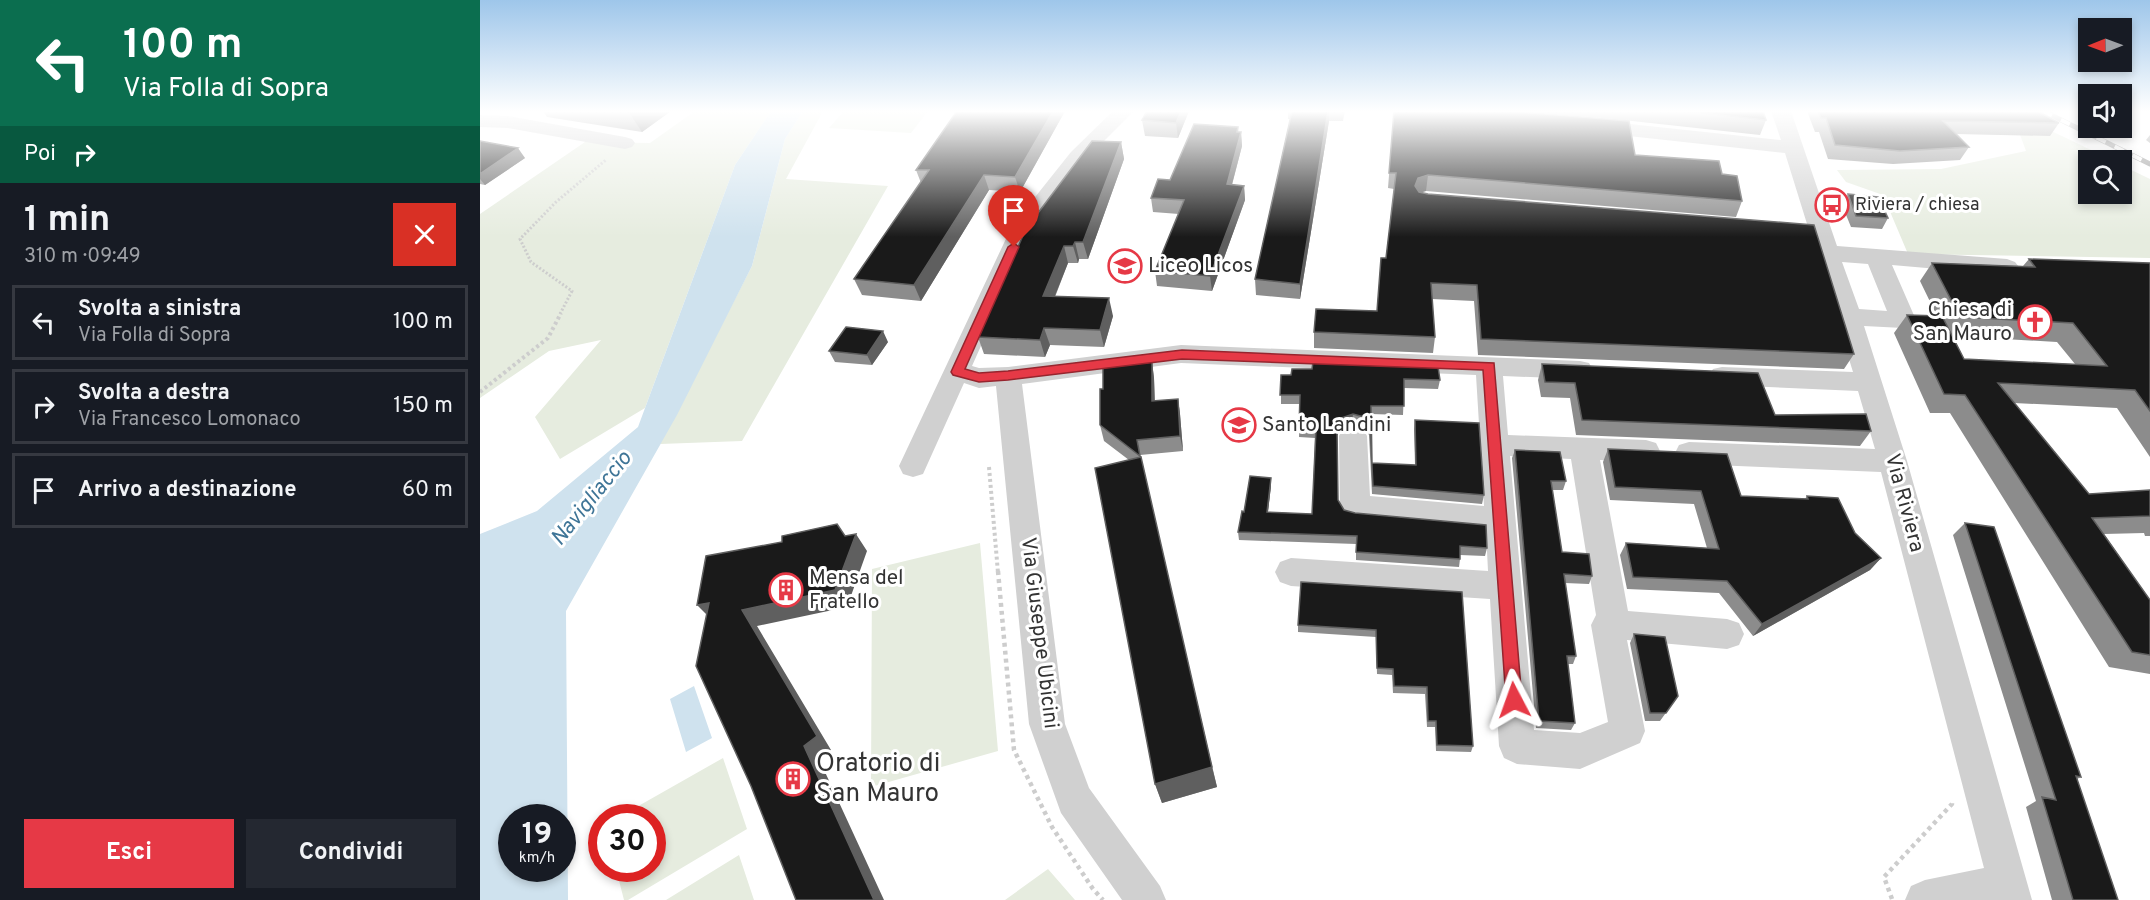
<!DOCTYPE html>
<html lang="it">
<head>
<meta charset="utf-8">
<style>
  :root { --surface:#171b24; --page:#242831; --text:#f1f3f6; --muted:#9ea1a6; --line:#363941; --accent:#e63946 }
  body { margin:0; font-family:Overpass,sans-serif; background:var(--page); color:var(--text); height:100vh; display:flex; flex-direction:column; font-size:22px; white-space:nowrap }
  * { box-sizing:border-box; margin:0 }
  p { font-size:20px; color:var(--muted) }
  .icon { flex:none; width:33px; height:33px; fill:none; stroke:currentColor; stroke-width:2; stroke-linecap:round; stroke-linejoin:round }
  .map { position:relative; flex:1; overflow:hidden }
  .drawer { display:flex; flex-direction:column; background:var(--surface); width:480px }
  .drawer>* { flex:none }
  .top-card { background:#0b6e4f; color:#fff; overflow:hidden }
  .needle { width:39px; rotate:269deg }
  .fabs { position:absolute; left:1598px; top:18px; display:grid; gap:12px }
  .fabs a { display:grid; place-items:center; width:54px; height:54px; border-radius:0px; background:var(--surface); box-shadow:0 3px 9px #0003; font-size:30px }
  .speed { position:absolute; left:18px; top:804px; display:flex; gap:12px; font-size:30px; font-weight:700; text-align:center }
  .speed>* { display:grid; place-content:center; width:78px; height:78px; border-radius:50%; background:var(--surface); box-shadow:0 3px 9px #0003; line-height:1 }
  .speed small { font-size:15px; font-weight:400 }
  .speed .limit { border:9px solid #d22; background:#fff; color:#111 }
  .pin { position:absolute; display:grid; place-items:center; width:51px; height:51px; color:#fff; margin:-62px -26px; border-radius:50% 50% 50% 0; rotate:-45deg; box-shadow:0 0 6px #0007 }
  .pin .icon { rotate:45deg }
  .me { position:absolute; width:66px; margin:-33px; rotate:356deg; stroke-linejoin:round; filter:drop-shadow(0 0 4px #0008) }
  .turn { display:flex; align-items:center; gap:21px; height:126px; padding:0 24px; font-size:27px }
  .turn .icon { width:78px; height:78px; stroke-width:2.5 }
  .turn b { display:block; font-size:42px; line-height:51px }
  .then { display:flex; align-items:center; height:57px; padding:0 24px; background:#0003; gap:12px; font-size:22px }
  .round { display:grid; place-items:center; flex:none; width:63px; height:63px; border-radius:0px; background:var(--page) }
  .summary { display:flex; align-items:center; justify-content:space-between; height:102px; padding:0 24px }
  h1 { font-size:36px; font-weight:700; line-height:45px }
  .button { display:flex; gap:12px; margin-top:auto; padding:12px 24px }
  .button a { flex:1; height:69px; border-radius:0px; background:var(--accent); color:#fff; font-size:24px; font-weight:700; line-height:69px; text-align:center }
  .button a+a { background:var(--page); color:var(--text) }
  ul { padding:0; list-style:none }
  li { display:flex; align-items:center; gap:18px; height:75px; margin:0 12px 9px; padding:0 12px; border:3px solid var(--line); border-radius:0px }
  li div { flex:1 }
  li b { display:block; font-size:22px }
  li em { font-style:normal }
  main { display:flex; flex:1; min-height:0 }
  .map>svg:first-child { display:block }
</style>
</head>
<body>
<main>
<section class="drawer">
<div class="top-card">
<div class="turn"><svg class="icon" aria-label="left" viewBox="0 0 24 24"><path d="M17 20v-9H6M10 6l-5 5 5 5"/></svg><div><b>100 m</b>Via Folla di Sopra</div></div>
<div class="then">Poi<svg class="icon" aria-label="right" viewBox="0 0 24 24"><path d="M7 20v-9h11M14 6l5 5-5 5"/></svg></div>
</div>
<div class="summary"><div><h1>1 min</h1><p>310 m · 09:49</p></div><a class="round" style="background:#d93025;color:#fff"><svg class="icon" aria-label="close" viewBox="0 0 24 24"><path d="M6 6l12 12M18 6L6 18"/></svg></a></div>
<ul>
<li><svg class="icon" aria-label="left" viewBox="0 0 24 24"><path d="M17 20v-9H6M10 6l-5 5 5 5"/></svg><div><b>Svolta a sinistra</b><p>Via Folla di Sopra</p></div><em>100 m</em></li>
<li><svg class="icon" aria-label="right" viewBox="0 0 24 24"><path d="M7 20v-9h11M14 6l5 5-5 5"/></svg><div><b>Svolta a destra</b><p>Via Francesco Lomonaco</p></div><em>150 m</em></li>
<li><svg class="icon" aria-label="arrive" viewBox="0 0 24 24"><path d="M6 21V4h12l-3 4 3 4H6"/></svg><div><b>Arrivo a destinazione</b></div><em>60 m</em></li>
</ul>
<div class="button"><a>Esci</a><a>Condividi</a></div>
</section>
<div class="map">
<svg width="1670" height="900" viewBox="0 0 1670 900">
  <rect width="100%" height="100%" fill="#fff"/>
  <path fill="#e6ecdf" d="M215,111H291L255,165L165,408L80,459L55,417L121,340L69,351L0,398V214L105,142L170,143Z
    M323,111H343L306,179L408,186L262,441L180,444L272,266L305,139Z
    M364,111H448L431,133L349,128Z
    M1536,114L1632,160H1608V194H1641V165L1670,179V258L1428,254L1403,195L1366,182L1357,170L1461,169L1546,151L1535,121Z
    M500,543L518,751L391,787L392,569Z
    M243,758L267,829L148,900H144L136,869L172,868V818L139,817Z
    M259,855L274,900H186Z
    M568,869L595,900H525Z"/>
  <path fill="#cfe2ee" fill-rule="evenodd" d="M291,111H323L305,139L272,266L197,415L86,611L88,900H0V534L57,511L158,427L255,165ZM32,818H82V868H32Z
    M214,686L232,738L206,752L190,699Z"/>
  <g fill="none" stroke-linecap="round" stroke-linejoin="round">
    <path stroke="#cdcdcd" stroke-width="3" stroke-dasharray="2 2" stroke-linecap="butt" d="M80,314L92,291L51,262L40,239L76,202L127,159"/>
    <path stroke="#cdcdcd" stroke-width="4" stroke-dasharray="3 3" stroke-linecap="butt" d="M0,392L68,338L81,313
      M509,467L518,573"/>
    <path stroke="#cdcdcd" stroke-width="4.5" stroke-dasharray="4 4" stroke-linecap="butt" d="M518,571L534,750L572,827L613,889L623,900
      M1412,899L1404,877L1472,804V800"/>
    <path fill="#d0d0d0" fill-rule="evenodd" d="M633,111H654L605,160L554,227L492,366L499,368L528,367L701,345L1100,361L1109,363L1113,370L1109,377L1100,379L1023,376L1028,435L1166,440L1176,443L1180,451L1176,459L1166,462L1120,460L1148,611L1247,619L1259,623L1264,634L1259,645L1247,649L1147,640L1165,731L1160,743L1100,769L1037,764L1024,758L1019,746L1010,599L811,586L800,582L795,572L800,562L811,558L1008,571L1006,531L875,519L864,516L860,507L859,436L863,428L873,425L883,428L887,436L890,496L1004,506L996,375L701,363L542,384L585,724L609,788L680,886L686,900H642L581,813L549,724L516,386L499,388L484,383L443,474L433,477L423,474L419,466L532,226L591,152ZM1030,456L1091,459L1116,615L1111,625L1128,722L1100,733L1054,730Z
      M1291,111H1311L1357,246L1527,259L1535,262L1539,267L1535,272L1527,275L1412,265L1436,320L1432,326L1423,328L1384,326L1427,461L1552,900H1425L1431,886L1445,880L1504,868L1401,472L1209,464L1199,461L1195,453L1199,445L1209,442L1395,449L1378,391L1242,385L1233,383L1229,376L1233,369L1242,367L1373,372L1305,153L1112,132L1105,130L1102,126L1105,122L1112,120L1301,140ZM1362,262L1388,264L1407,311L1379,309Z
      M0,115L28,116L145,137L152,139L155,143L152,147L145,149L28,128L0,127Z"/>
    <g stroke="#888" stroke-width="5">
      <path id="rail" d="M1563,111L1670,164"/>
    </g>
    <use href="#rail" stroke="#fff" stroke-width="4" stroke-dasharray="10" stroke-linecap="butt"/>
  </g>
  <path fill="#8c8c8c" fill-rule="evenodd" d="M63,111H191L162,132L67,117Z
    M585,111L540,192L509,190L441,301L382,295L374,279L441,183L436,170Z
    M709,111L698,138L665,136L662,120Z
    M808,111H865L863,121H849L820,299L776,295L775,279L810,119H808Z
    M914,111H1283L1286,120L1280,135L1134,119L1037,111L1155,155L1242,174L1262,201L1256,217L946,191L941,192L1374,354L1364,369L998,355L994,301L952,299L955,337L953,353L834,348V332L897,311L906,258L914,189L908,188Z
    M1327,111H1557L1579,123L1570,136L1477,134L1489,147L1480,160L1413,164L1348,159L1339,132H1335Z
    M761,132L762,146L752,185L764,186L765,200L732,291L677,286L675,271L699,214L673,212L671,198L690,180Z
    M1670,135V143L1666,140Z
    M0,141L45,158L5,185L0,184Z
    M641,142L644,159L608,259H599L598,263H588L575,297L633,316L624,347L570,345L565,357L504,354L498,337Z
    M1368,194L1408,218L1402,229L1371,227L1362,205Z
    M1549,259L1670,263V457L1637,408L1534,403L1609,494L1670,490V536H1665L1664,533L1624,534L1670,600V674L1629,667L1470,413H1450L1414,333L1427,315L1457,316L1440,281L1452,263L1543,266ZM1472,336L1577,342L1595,364L1484,359Z
    M408,342L392,365L355,362L349,351Z
    M672,362L674,378L675,401L698,399L700,414L703,451L660,455L737,787L682,803L675,784L649,460L624,441L620,425L623,389Z
    M1062,364L1295,415L1391,431L1380,446L1096,435L1090,398L1061,397L1058,380Z
    M801,375L960,380L958,389L924,388L923,415L891,414L892,463L935,465L934,429L935,420L1004,495L1002,504L892,494L889,435L884,426L872,423L861,427L857,435L858,500L864,510L1007,548L1005,556L980,555V559L979,567L876,560V544L759,540L758,532L764,512L791,486L788,512L832,514L835,438L819,437L820,404H801Z
    M1128,449L1261,496L1325,499L1327,496L1375,533L1401,558L1390,570L1273,636L1239,593L1147,589L1140,555L1146,543L1227,548L1214,504L1130,500L1123,462Z
    M1035,450L1086,481L1083,490H1072L1082,552L1112,576L1109,584L1085,583L1096,656L1093,664H1088L1095,723L1091,730L1056,728L1032,458Z
    M1485,523L1601,777L1597,779L1638,900H1572L1546,807L1556,801L1473,535Z
    M982,592L993,746L991,752L956,751L955,727H947L945,694L913,693L912,675L897,674L896,637L818,632V625Z
    M1154,634L1198,696L1180,721H1165L1150,643Z"/>
  <path fill="#5f5f5f" d="M148,111H191L162,132Z
    M573,111H585L540,192L535,177Z
    M701,111H709L698,138L696,123Z
    M848,111H849V121L820,299V284Z
    M758,127L759,141L761,132L762,146L748,199L747,184Z
    M641,142L644,159L608,259L603,242Z
    M38,148L45,158L5,185L0,179V174Z
    M504,175L509,190L441,301L434,285Z
    M948,175L946,191L936,194L935,186L938,178Z
    M764,186L765,200L732,291L730,276Z
    M595,242L599,259L598,263L593,246Z
    M584,246L588,263L568,313L563,296Z
    M629,298L633,316L624,347L620,330Z
    M564,328L570,345L565,357L560,340Z
    M403,331L408,342L392,365L387,355Z
    M672,362L674,378L675,417L672,401Z
    M698,399L700,414L703,451L700,436Z
    M873,414L872,423L861,427L857,436V427L861,418Z
    M791,478V486L787,520V512Z
    M376,534L387,551L367,607L277,626L351,750L339,759L404,900H394L262,610Z
    M1401,558L1390,570L1273,636L1282,624Z
    M229,603L233,621L217,605Z
    M732,767L737,787L682,803L675,784Z"/>
  <path fill="#1a1a1a" stroke="#5f5f5f" stroke-width="1.5" d="M477,111H573L535,177L504,175L434,285L374,279L449,170H436Z
    M667,111H701L696,123L662,120Z
    M812,111H848L820,284L775,279Z
    M914,111H1030L1149,121L1155,155L1239,161L1242,174L1257,176L1262,201L948,175L938,178L935,186L939,192L948,194L1334,225L1374,354L1001,339L997,285L951,283L955,337L834,332L836,309L897,311L901,258H906L916,173H909Z
    M1202,111H1283L1286,120Z
    M1338,111H1557L1579,123L1463,121L1489,147L1420,151L1355,145L1346,118H1341Z
    M714,124L758,127L757,132H761L747,184L764,186L730,276L675,271L704,200L671,198L678,179L690,180Z
    M0,141L38,148L0,174Z
    M612,141L641,142L603,242H595L593,246H584L563,296L629,298L620,330L564,328L560,340L498,337L546,229Z
    M1368,194L1398,197L1408,218L1376,216Z
    M1549,259L1670,263V411L1655,390L1518,383L1609,494L1670,490V516L1612,518L1670,600V655L1652,652L1485,395L1464,394L1427,315L1462,316L1484,359L1627,366L1593,323L1480,317L1452,263L1555,267Z
    M366,327L403,331L387,355L349,351Z
    M672,362V401L698,399L700,436L657,440L660,456L620,425V389H623V367Z
    M833,362L958,367L960,380L924,379V406H891L892,463L936,465L935,420L999,423L1004,495L893,486L890,426L884,417L873,414L861,418L857,427L858,500L864,510L875,513L1006,525L1007,548L980,546V559L876,552L877,536L758,532L762,511L764,512L770,476L791,478L787,512L832,514L836,430L819,428L820,395H800L801,375H811L812,369H832Z
    M1062,364L1278,373L1295,415L1386,414L1391,431L1102,420L1095,383L1065,382Z
    M1128,449L1247,454L1261,496L1328,499L1327,496L1358,498L1375,533L1401,558L1282,624L1247,581L1153,577L1146,543L1239,549L1221,491L1135,487Z
    M1035,450L1080,452L1086,481H1071L1082,552L1109,554L1112,576L1084,574L1096,656H1087L1095,723L1059,721Z
    M661,457L732,767L675,784L615,468Z
    M1485,523L1514,527L1601,777L1596,776L1638,900H1593L1562,797L1576,800Z
    M357,524L365,536L376,534L355,590L262,610L337,736L324,746L394,900H316L271,786L216,666L229,603L217,605L226,556L302,542V536Z
    M821,582L982,592L993,746L957,745L956,721H948L947,687L914,686L913,669L897,668L896,630L818,625Z
    M1154,634L1185,637L1198,696L1186,713H1170Z"/>
  <linearGradient id="sky" x2="0" y2="1"><stop stop-color="#9ec6ea"/><stop offset="0.47" stop-color="#fff"/><stop offset="1" stop-color="#fff" stop-opacity="0"/></linearGradient>
  <rect width="1670" height="237" fill="url(#sky)"/>
  <path fill="#e63946" stroke="#96252e" stroke-width="1.5" d="M534,243L539,247L485,369L499,373L528,371L702,350L1014,363L1042,700L1040,706L1034,708L1028,706L1026,700L1003,370L702,359L528,380L499,382L473,375L471,372L528,247Z"/>
  <defs>
    <g id="bus-ring" transform="scale(1.725)"><circle r="9.5" fill="#fff" stroke="#e63946" stroke-width="1.5"/><path d="M-5-6H5V4H4V6H2V4H-2V6H-4V4H-5ZM-3.5-4V0h7V-4ZM-3.5 1.2v1.5H-2V1.2ZM2 1.2v1.5H3.5V1.2Z" fill="#e63946"/></g>
    <g id="school-ring" transform="scale(1.725)"><circle r="9.5" fill="#fff" stroke="#e63946" stroke-width="1.5"/><path d="M0-5L7-2L0 1L-7-2ZM-4 1L0 2.5L4 1V4Q0 6-4 4Z" fill="#e63946"/></g>
    <g id="church-ring" transform="scale(1.725)"><circle r="9.5" fill="#fff" stroke="#e63946" stroke-width="1.5"/><path d="M-1.2-6h2.4v3.5h3.3v2.4h-3.3V6h-2.4V-.1h-3.3v-2.4h3.3Z" fill="#e63946"/></g>
    <g id="building-ring" transform="scale(1.725)"><circle r="9.5" fill="#fff" stroke="#e63946" stroke-width="1.5"/><path d="M-4-6H4V6H1V3H-1V6H-4ZM-2.5-4.3h1.7v1.8h-1.7ZM.8-4.3h1.7v1.8H.8ZM-2.5-1h1.7V.8h-1.7ZM.8-1h1.7V.8H.8Z" fill="#e63946"/></g>
  </defs>
  <g fill-rule="evenodd">
    <use href="#bus-ring" x="1352" y="205"/>
    <use href="#school-ring" x="645" y="266"/>
    <use href="#church-ring" x="1555" y="322"/>
    <use href="#school-ring" x="759" y="425"/>
    <use href="#building-ring" x="306" y="590"/>
    <use href="#building-ring" x="313" y="779"/>
  </g>
  <g text-anchor="middle" dominant-baseline="central" stroke-width="6" stroke-linejoin="round" paint-order="stroke">
    <g font-size="18" fill="#333" stroke="#fff" text-anchor="start">
      <text x="1375" y="205">Riviera / chiesa</text>
    </g>
    <g font-size="21" fill="#333" stroke="#fff" text-anchor="start">
      <text x="668" y="266">Liceo Licos</text>
      <text x="1532" y="310" text-anchor="end">Chiesa di<tspan x="1532" dy="24">San Mauro</tspan></text>
      <text x="782" y="425">Santo Landini</text>
      <text x="329" y="578">Mensa del<tspan x="329" dy="24">Fratello</tspan></text>
    </g>
    <g font-size="21" fill="#333" stroke="#fff">
      <text transform="translate(1424 503) rotate(75)">Via Riviera</text>
      <text transform="translate(559 633) rotate(83)">Via Giuseppe Ubicini</text>
    </g>
    <g font-size="22" font-style="italic" fill="#3f7597" stroke="#fff">
      <text transform="translate(112 499) rotate(-51)">Navigliaccio</text>
    </g>
    <g font-size="26" fill="#333" stroke="#fff" text-anchor="start">
      <text x="336" y="764">Oratorio di<tspan x="336" dy="30">San Mauro</tspan></text>
    </g>
  </g>
</svg>
<div class="fabs">
<a><svg class="needle" viewBox="-14 -14 28 28"><path d="M0-13l5 13h-10z" fill="#e53935"/><path d="M0 13l5-13h-10z" fill="#9ea1a6"/></svg></a>
<a><svg class="icon" aria-label="sound" viewBox="0 0 24 24"><path d="M4 9h4l5-4v14l-5-4H4zM17 9q2 3 0 6"/></svg></a>
<a><svg class="icon" aria-label="search" viewBox="0 0 24 24"><circle cx="10" cy="10" r="6"/><path d="M15 15l6 6"/></svg></a>
</div>
<div class="speed"><div>19<small>km/h</small></div><div class="limit">30</div></div>
<div class="pin" style="left:534px;top:247px;background:#d93025"><svg class="icon" aria-label="arrive" viewBox="0 0 24 24"><path d="M6 21V4h12l-3 4 3 4H6"/></svg></div>
<svg class="me" style="left:1034px;top:700px" viewBox="-20 -20 40 40"><path d="M0-17L14 15 0 8-14 15z" fill="#e63946" stroke="#fff" stroke-width="4"/></svg>
</div>
</main>
</body>
</html>
